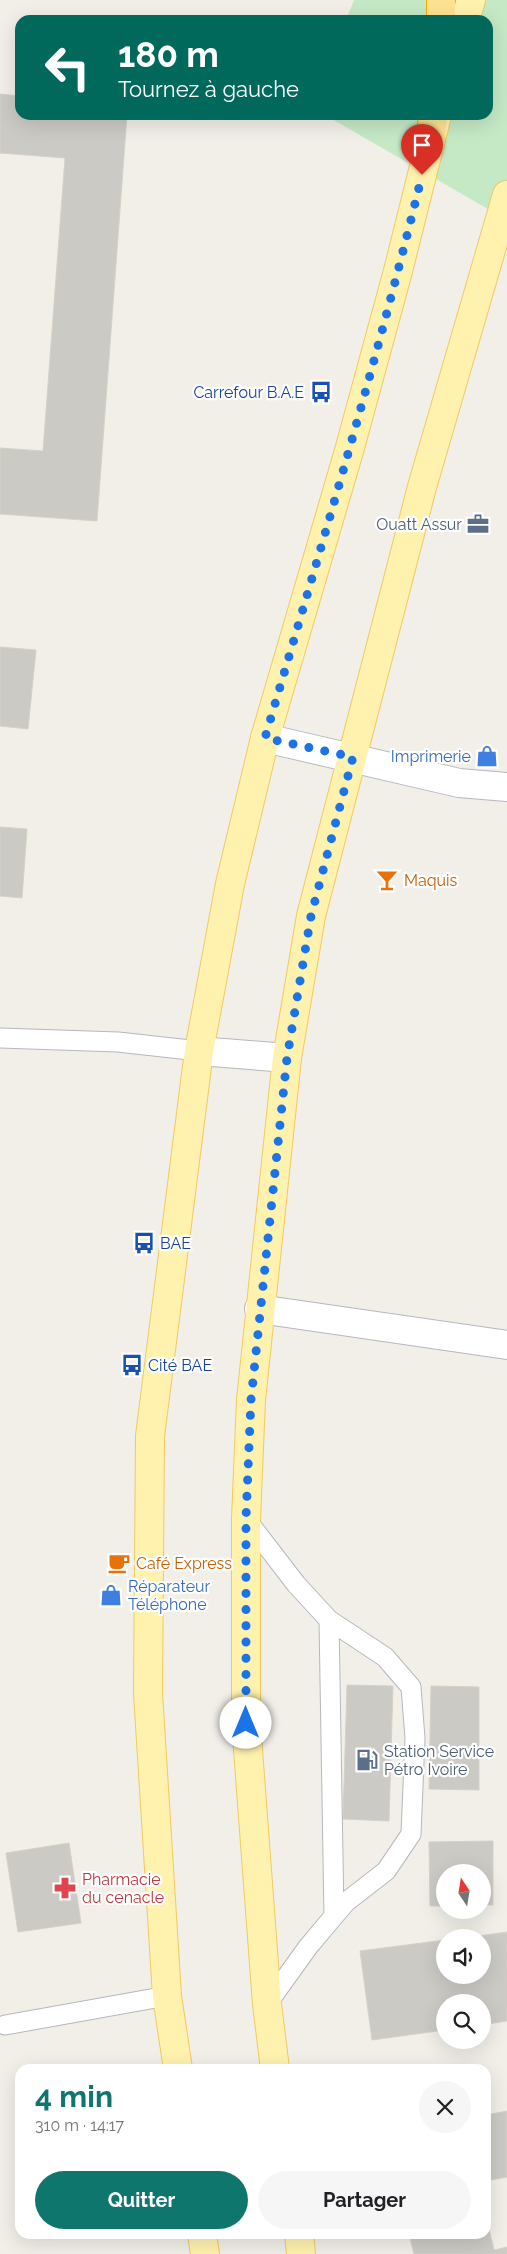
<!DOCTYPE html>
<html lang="fr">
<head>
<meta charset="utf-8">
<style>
  :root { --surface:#fff; --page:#f6f6f6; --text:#202124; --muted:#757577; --accent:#0f766e }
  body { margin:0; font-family:Raleway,sans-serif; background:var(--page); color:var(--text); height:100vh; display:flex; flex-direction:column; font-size:19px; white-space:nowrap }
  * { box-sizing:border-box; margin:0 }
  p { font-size:16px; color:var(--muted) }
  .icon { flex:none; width:28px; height:28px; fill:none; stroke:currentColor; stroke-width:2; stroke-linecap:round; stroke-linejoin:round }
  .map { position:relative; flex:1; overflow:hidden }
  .panel { position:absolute; left:15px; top:2064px; width:476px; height:175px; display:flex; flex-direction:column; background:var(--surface); border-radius:15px; box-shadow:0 5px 20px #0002 }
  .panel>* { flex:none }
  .guide { position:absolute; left:15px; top:15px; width:478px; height:105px; border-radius:15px; box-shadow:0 5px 20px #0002; background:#00695c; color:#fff; overflow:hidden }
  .needle { width:32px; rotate:348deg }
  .controls { position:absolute; left:436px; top:1864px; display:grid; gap:10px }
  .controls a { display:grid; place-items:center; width:55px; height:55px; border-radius:50%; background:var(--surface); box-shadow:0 5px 20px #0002; font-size:25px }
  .pin { position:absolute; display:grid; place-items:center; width:42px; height:42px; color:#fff; margin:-51px -21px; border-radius:50% 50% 50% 0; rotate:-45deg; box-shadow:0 0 5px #0007 }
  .pin .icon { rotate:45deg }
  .me { position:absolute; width:55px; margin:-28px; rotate:0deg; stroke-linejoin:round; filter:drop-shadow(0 0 4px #0008) }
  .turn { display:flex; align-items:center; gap:18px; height:105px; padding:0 20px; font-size:22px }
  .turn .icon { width:65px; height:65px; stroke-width:2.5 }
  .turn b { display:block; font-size:35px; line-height:42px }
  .round { display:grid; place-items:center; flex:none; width:52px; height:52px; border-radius:26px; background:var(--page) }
  .overview { display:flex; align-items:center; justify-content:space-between; height:85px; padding:0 20px }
  h1 { font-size:30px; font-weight:700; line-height:38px; color:var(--accent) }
  .button { display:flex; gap:10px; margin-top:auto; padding:10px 20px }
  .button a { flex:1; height:58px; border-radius:30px; background:var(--accent); color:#fff; font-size:20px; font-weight:700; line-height:58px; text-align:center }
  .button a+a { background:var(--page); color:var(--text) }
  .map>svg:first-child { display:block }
</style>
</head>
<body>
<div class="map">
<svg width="507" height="2254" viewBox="0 0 507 2254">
  <rect width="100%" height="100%" fill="#f1efe8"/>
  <path fill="#c5e8c5" d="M354,0H507V220L325,115H488V20H346Z"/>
  <path fill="#cccac5" stroke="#d6d1c6" d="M0,94L20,96V115H127L97,521L0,514V448L43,451L65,158L0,153Z
    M0,647L36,650L28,729L0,726Z
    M0,827L27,829L22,898L0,896Z
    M347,1685L393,1686L389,1821L343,1819Z
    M431,1686L479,1687V1790L429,1789Z
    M493,1841V1905H482V1872H445V1906H430L429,1842Z
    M69,1843L81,1923L18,1932L6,1853Z
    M507,1932V2021L482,2025V2002H445V2030L372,2040L360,1951L445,1940V1975H482V1938H464Z
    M507,2111V2177L486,2181V2115Z
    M486,2216L494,2250L507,2247V2254H414L409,2234H486Z"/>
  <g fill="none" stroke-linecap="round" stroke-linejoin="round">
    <g stroke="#b5b8bc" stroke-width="21">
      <path id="service" d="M0,1038L118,1042L199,1051
        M246,1519L296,1584L329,1620L385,1657L411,1687L415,1738L411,1834L386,1871L346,1902L334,1916L308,1947L267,2004
        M329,1620L334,1916
        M5,2025L167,1996"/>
    </g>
    <g stroke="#b5b8bc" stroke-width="30">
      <path id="minor" d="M265,738L459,783L507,787
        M199,1051L287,1058
        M259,1309L507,1345"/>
    </g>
    <g stroke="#f2c960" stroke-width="30">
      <path id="primary" d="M465,20L471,0
        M178,2069L167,1996L148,1693L150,1436L199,1051L230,884L265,738L349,451L398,271L437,115
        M275,2069L267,2004L246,1723V1519L251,1400L287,1058L311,916L422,487L507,195
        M202,2234L205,2254
        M299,2234L301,2254"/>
    </g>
    <g stroke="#f9ab00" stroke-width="30">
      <path id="motorway" d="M441,20V0
        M431,137L433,115"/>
    </g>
    <use href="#service" stroke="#fff" stroke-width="19"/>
    <use href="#minor" stroke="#fff" stroke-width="28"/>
    <use href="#primary" stroke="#fff2af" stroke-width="28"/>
    <use href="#motorway" stroke="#fde293" stroke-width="28"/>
  </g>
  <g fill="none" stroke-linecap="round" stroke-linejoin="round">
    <path stroke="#1a73e8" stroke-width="9" stroke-dasharray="0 16.2" d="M246,1723V1518L251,1400L287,1058L311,916L353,757L265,738C320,551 376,365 422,175"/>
  </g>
  <defs>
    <g id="bus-bare" transform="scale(1.725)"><path d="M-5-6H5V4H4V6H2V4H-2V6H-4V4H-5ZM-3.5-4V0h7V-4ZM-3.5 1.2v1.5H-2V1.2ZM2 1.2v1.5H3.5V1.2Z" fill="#1a4fb4" stroke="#fff" stroke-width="2.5" paint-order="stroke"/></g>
    <g id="office-bare" transform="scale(1.725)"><path d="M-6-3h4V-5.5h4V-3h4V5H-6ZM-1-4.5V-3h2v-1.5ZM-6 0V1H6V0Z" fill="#5c6f8a" stroke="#fff" stroke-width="2.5" paint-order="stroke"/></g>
    <g id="shop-bare" transform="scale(1.725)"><path d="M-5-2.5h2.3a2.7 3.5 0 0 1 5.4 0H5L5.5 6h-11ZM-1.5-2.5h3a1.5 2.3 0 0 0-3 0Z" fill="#3f7fe0" stroke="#fff" stroke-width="2.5" paint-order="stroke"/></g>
    <g id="bar-bare" transform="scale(1.725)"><path d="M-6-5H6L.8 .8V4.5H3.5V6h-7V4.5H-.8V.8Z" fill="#e8710a" stroke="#fff" stroke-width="2.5" paint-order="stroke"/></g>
    <g id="cafe-bare" transform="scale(1.725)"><path d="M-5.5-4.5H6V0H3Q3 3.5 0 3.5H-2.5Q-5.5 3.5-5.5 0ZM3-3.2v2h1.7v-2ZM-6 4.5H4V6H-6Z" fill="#e8710a" stroke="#fff" stroke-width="2.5" paint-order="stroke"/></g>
    <g id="fuel-bare" transform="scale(1.725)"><path d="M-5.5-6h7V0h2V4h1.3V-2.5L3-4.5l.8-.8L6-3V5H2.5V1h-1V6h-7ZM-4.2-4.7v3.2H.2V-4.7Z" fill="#5c6f8a" stroke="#fff" stroke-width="2.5" paint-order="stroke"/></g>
    <g id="pharmacy-bare" transform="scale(1.725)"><path d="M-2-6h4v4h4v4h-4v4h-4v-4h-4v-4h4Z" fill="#e0444e" stroke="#fff" stroke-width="2.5" paint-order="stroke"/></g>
  </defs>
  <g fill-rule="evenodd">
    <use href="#bus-bare" x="321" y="392"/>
    <use href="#office-bare" x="478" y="524"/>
    <use href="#shop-bare" x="487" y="756"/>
    <use href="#bar-bare" x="387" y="880"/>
    <use href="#bus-bare" x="144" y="1243"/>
    <use href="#bus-bare" x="132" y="1365"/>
    <use href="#cafe-bare" x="119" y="1563"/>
    <use href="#shop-bare" x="111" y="1595"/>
    <use href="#fuel-bare" x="367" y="1760"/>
    <use href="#pharmacy-bare" x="65" y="1888"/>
  </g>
  <g text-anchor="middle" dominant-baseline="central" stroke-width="4.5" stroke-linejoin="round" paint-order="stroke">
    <g font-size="16" fill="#164399" stroke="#fff" text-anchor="start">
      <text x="304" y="392" text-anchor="end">Carrefour B.A.E</text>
      <text x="160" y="1243">BAE</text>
      <text x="148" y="1365">Cité BAE</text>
    </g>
    <g font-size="16" fill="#4e5e75" stroke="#fff" text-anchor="end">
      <text x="462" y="524">Ouatt Assur</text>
      <text x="384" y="1751" text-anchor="start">Station Service<tspan x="384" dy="18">Pétro Ivoire</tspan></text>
    </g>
    <g font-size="16" fill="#366cbe" stroke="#fff" text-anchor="end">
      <text x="471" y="756">Imprimerie</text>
      <text x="128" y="1586" text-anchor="start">Réparateur<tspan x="128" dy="18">Téléphone</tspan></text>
    </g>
    <g font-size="16" fill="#c56008" stroke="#fff" text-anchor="start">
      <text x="404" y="880">Maquis</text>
      <text x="136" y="1563">Café Express</text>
    </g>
    <g font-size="16" fill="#be3a42" stroke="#fff" text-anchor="start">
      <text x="82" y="1879">Pharmacie<tspan x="82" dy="18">du cenacle</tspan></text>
    </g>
  </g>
</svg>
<div class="controls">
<a><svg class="needle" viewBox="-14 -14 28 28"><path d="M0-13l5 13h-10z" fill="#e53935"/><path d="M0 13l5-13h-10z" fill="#757577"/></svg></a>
<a><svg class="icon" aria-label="sound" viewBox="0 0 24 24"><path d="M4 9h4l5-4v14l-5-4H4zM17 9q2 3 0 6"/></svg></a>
<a><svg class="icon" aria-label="search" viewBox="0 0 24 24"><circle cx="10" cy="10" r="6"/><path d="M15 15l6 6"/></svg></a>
</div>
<div class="pin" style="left:422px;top:175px;background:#d93025"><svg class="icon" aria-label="arrive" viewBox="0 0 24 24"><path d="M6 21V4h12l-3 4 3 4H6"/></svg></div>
<svg class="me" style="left:246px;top:1723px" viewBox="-20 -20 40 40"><circle r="19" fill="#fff"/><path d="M0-13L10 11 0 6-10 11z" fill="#1a73e8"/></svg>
<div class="guide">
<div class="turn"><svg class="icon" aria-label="left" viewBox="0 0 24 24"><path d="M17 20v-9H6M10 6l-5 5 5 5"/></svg><div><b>180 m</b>Tournez à gauche</div></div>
</div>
<section class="panel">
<div class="overview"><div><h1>4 min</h1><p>310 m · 14:17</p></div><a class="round"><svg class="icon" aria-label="close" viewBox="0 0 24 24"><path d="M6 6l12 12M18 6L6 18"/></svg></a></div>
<div class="button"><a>Quitter</a><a>Partager</a></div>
</section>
</div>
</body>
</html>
